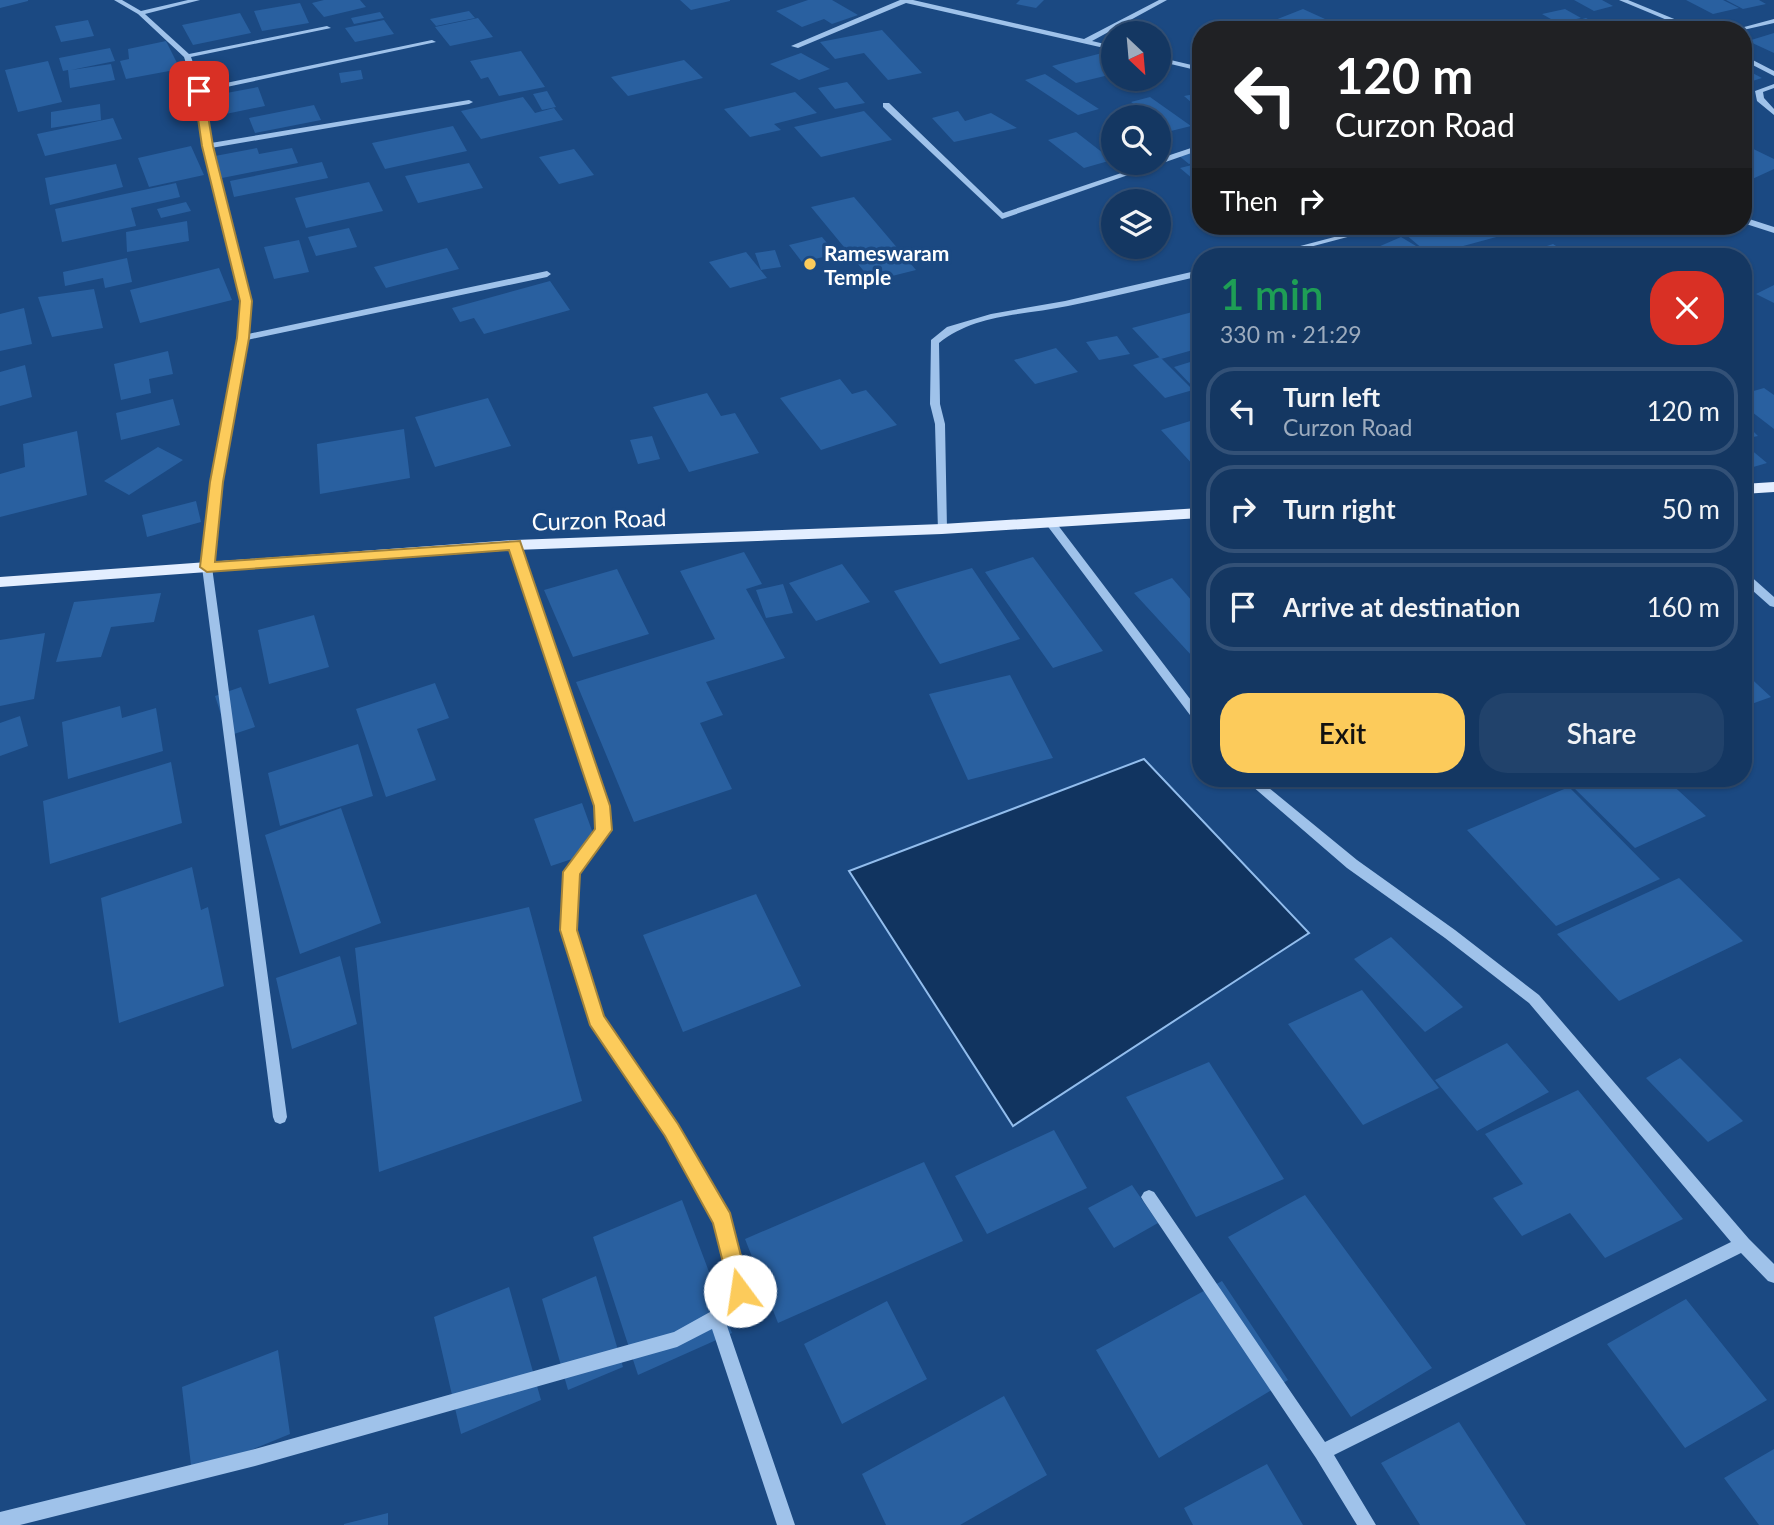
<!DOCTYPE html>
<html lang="en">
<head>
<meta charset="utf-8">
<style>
  :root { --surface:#143762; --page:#21426b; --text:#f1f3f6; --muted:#9dacbe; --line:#335177; --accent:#fccb5b }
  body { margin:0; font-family:Lato,sans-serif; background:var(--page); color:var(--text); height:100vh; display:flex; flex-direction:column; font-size:26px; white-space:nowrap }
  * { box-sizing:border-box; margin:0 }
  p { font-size:23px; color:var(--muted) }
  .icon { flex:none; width:38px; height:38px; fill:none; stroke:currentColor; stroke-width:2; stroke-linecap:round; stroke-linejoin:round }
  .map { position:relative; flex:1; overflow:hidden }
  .details { position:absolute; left:1192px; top:248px; width:560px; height:539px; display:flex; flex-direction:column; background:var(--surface); border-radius:28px; box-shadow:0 2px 5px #0004,0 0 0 2px var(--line) }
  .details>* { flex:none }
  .banner { position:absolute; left:1192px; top:21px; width:560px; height:214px; border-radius:28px; box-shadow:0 2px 5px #0004,0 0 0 2px var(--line); background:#202124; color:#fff; overflow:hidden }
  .needle { width:46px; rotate:154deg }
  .tools { position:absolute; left:1101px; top:21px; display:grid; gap:14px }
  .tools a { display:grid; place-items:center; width:70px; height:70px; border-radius:50%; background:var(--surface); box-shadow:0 2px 5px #0004,0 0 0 2px var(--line); font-size:35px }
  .pin { position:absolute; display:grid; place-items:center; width:60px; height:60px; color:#fff; margin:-30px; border-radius:14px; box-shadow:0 4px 10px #0006 }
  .me { position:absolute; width:77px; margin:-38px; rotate:346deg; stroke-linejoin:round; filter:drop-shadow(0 0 5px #0008) }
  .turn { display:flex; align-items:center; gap:24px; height:147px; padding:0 28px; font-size:32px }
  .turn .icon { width:91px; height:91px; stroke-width:2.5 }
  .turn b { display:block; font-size:49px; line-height:60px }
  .then { display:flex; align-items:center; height:66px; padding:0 28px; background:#0003; gap:14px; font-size:26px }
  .round { display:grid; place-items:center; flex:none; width:74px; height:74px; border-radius:28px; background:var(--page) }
  .summary { display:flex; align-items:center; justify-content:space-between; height:119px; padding:0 28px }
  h1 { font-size:42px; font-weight:600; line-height:52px; color:#1e9e55 }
  .primary-button { display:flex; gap:14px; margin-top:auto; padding:14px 28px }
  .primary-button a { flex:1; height:80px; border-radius:28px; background:var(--accent); color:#111; font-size:28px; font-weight:600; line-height:80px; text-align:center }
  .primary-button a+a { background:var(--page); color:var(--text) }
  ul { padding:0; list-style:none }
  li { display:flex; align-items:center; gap:21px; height:88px; margin:0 14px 10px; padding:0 14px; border:4px solid var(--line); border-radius:28px }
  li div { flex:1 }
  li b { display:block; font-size:26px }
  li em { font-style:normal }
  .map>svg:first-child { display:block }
</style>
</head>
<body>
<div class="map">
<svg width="1774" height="1525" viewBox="0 0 1774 1525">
  <rect width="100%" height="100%" fill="#1b4982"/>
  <path fill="#113460" stroke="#92bded" stroke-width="2" d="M1144,759L1309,933L1013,1126L849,871Z"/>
  <path fill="#2960a0" d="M0,0H28V1L0,8Z
    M324,0H360L366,7L324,17L312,3Z
    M680,0H730V1L691,10Z
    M808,0H832L858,15L832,24L824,19L802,27L776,11Z
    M1020,0H1044L1036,8L1016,4Z
    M1574,0H1602L1613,6L1594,11Z
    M1686,0H1723L1739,8L1713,14Z
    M1726,0H1759L1766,4L1743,9Z
    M300,3L309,23L262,31L254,11Z
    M1303,9L1347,29L1250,30Z
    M1565,9L1581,18L1558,23L1542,14Z
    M469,11L475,18L436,26L430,19Z
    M380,12L384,18L354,24L351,18Z
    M240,13L251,33L193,45L182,25Z
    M478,18L493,37L450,46L435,27Z
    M1586,18L1608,30H1557L1552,27Z
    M88,20L94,36L61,42L55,26Z
    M384,20L394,34L355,42L345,28Z
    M882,30L922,73L888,80L864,53L835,59L820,42Z
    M1774,33V53L1748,41Z
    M166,41L180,69L126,79L120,61L129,59L128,49Z
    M110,48L115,61L71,70L111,64L115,80L70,88L68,70L63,71L59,58Z
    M521,51L545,87L499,96L488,77L481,79L470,61Z
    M1106,52L1113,57V74L1076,83L1052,66Z
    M801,53L830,69L799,80L770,64Z
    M684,60L703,78L628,96L611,77Z
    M48,61L62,102L18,112L5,70Z
    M1743,68L1762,78L1743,84Z
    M361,70L363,79L341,83L339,73Z
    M1045,74L1099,109L1078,115L1025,80Z
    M847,82L865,103L835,109L818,88Z
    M258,87L265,106L211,117L205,97Z
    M547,91L556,107L542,110L533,94Z
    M795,92L817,113L774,124L781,130L750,137L724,109Z
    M1200,93V110L1184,96Z
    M523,97L535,113L554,108L563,120L481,139L461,111Z
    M1150,97L1191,126L1171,131L1158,122V117H1152L1131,102Z
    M100,104L101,120L51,128V112Z
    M314,105L321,120L255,133L249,118Z
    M864,111L892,140L821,157L794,127Z
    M958,111L965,121L991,113L1017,128L954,142L932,118Z
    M113,118L122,139L45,156L37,134Z
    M453,126L467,151L385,169L372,143Z
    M1076,132L1112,160L1084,168L1048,140Z
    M1743,144L1774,159V169L1750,180L1743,177Z
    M191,146L204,175L149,187L138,158Z
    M257,148L259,154L292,148L298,163L222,178L215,156Z
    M574,149L594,175L559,184L539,157Z
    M1200,149V161L1189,164L1178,155Z
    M322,162L328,178L234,197L230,181Z
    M469,163L483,188L418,203L405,176Z
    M1200,163V185L1180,168Z
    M116,164L123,187L50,205L45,178Z
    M369,182L383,211L306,228L295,198Z
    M176,183L180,197L131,208L136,226L62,242L55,209Z
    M854,197L916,270L872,281L811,207Z
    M186,202L191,211L161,218L157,209Z
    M187,221L189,241L127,252L126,232Z
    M1437,226H1486L1500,236L1430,255L1405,234Z
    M1536,226H1579L1556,237Z
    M349,228L357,247L316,256L308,237Z
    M822,237L836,254L802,262L789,245Z
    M1401,237L1426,252L1414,257H1395L1378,247Z
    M299,240L309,272L274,279L264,247Z
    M1553,244L1573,257H1513Z
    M447,248L459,269L386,288L374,267Z
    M775,250L781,267L761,270L755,253Z
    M746,252L767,278L730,288L709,262Z
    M127,258L132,282L105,288L103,278L65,286L63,272Z
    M219,268L232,300L140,323L130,290Z
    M550,281L570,310L484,334L474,318L460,322L452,308Z
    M1774,285V303L1756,294Z
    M94,289L103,328L52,337L38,297Z
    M24,308L32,344L0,351V314Z
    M1200,310V348L1161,359L1132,328Z
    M1117,336L1130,354L1099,360L1086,342Z
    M1056,348L1078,372L1035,384L1014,360Z
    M168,351L173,374L149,379L151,393L121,400L114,364Z
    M1160,357L1193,390L1165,398L1133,365Z
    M1200,359V387L1195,389L1174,367Z
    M25,365L32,397L0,406V372Z
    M840,379L852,394L866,390L897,425L821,450L780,398Z
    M1764,388L1774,395V429L1743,405V394Z
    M707,393L721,416L735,413L759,453L689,472L653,407Z
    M488,398L511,446L435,467L415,417Z
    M173,399L180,425L121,440L116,413Z
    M1200,418V465L1195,467L1161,430Z
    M1743,421L1758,436L1743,439Z
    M404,429L410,478L320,494L317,444Z
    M77,431L87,495L0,517V474L25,467L23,444Z
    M652,436L660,459L638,464L630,440Z
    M158,447L183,460L129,495L104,481Z
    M1749,448L1767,463L1743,470V450Z
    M196,501L201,522L147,537L142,515Z
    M744,552L762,584L746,589L785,658L706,682L723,715L700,723L732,789L634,822L576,682L715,639L680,571Z
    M1033,557L1103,651L1053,668L985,572Z
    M842,564L870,602L816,621L789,583Z
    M972,568L1020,639L940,664L894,591Z
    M617,569L649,634L573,657L544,590Z
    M1172,578L1200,610V653L1192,656L1134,593Z
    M783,584L793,613L766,618L756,590Z
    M161,593L154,622L111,627L101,657L56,662L74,602Z
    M314,615L329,667L269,684L258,630Z
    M45,633L34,699L0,706V640Z
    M1743,671L1771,697L1743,707Z
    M1010,675L1053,758L968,780L929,694Z
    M435,683L449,718L417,729L436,780L386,797L356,709Z
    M241,687L255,727L228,736L215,696Z
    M120,706L122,718L156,708L163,751L68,779L62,722Z
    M20,716L28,746L0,756V723Z
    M358,744L373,796L280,826L268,773Z
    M171,762L182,823L50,864L43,801Z
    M1585,779H1666L1706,816L1635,848L1571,785Z
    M1569,787L1660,879L1556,926L1467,830Z
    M582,803L599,850L551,866L534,819Z
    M341,808L381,923L300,954L265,835Z
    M192,867L201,910L208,907L224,986L119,1023L101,898Z
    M1679,878L1743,941L1619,1001L1557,934Z
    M756,894L801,986L683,1032L643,935Z
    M529,907L582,1101L379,1172L355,948Z
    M1391,937L1463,1007L1425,1032L1354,959Z
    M340,956L357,1024L292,1049L276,978Z
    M1362,990L1439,1088L1363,1125L1288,1024Z
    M1507,1043L1549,1092L1477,1131L1435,1080Z
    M1680,1058L1743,1121L1708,1142L1646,1078Z
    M1209,1062L1284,1179L1196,1217L1126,1097Z
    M1578,1090L1683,1219L1605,1258L1570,1213L1522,1236L1493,1198L1523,1184L1485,1134Z
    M1054,1130L1087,1188L987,1234L955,1176Z
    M924,1162L963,1241L778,1323L745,1239Z
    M1132,1185L1158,1223L1114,1248L1088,1208Z
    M1305,1195L1432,1368L1351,1417L1228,1237Z
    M682,1200L732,1333L638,1375L593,1237Z
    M596,1276L623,1367L568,1390L542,1299Z
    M1222,1281L1288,1380L1159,1458L1096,1350Z
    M509,1287L541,1400L461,1434L434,1317Z
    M1686,1299L1767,1400L1685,1448L1607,1344Z
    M887,1301L927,1379L842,1424L804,1344Z
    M278,1350L290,1434L192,1474L182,1387Z
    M1004,1396L1047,1475L960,1525H886L862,1474Z
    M1459,1422L1526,1525H1420L1381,1463Z
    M1774,1449V1525H1759L1724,1478Z
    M1267,1464L1303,1525H1193L1184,1508Z
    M388,1513V1525H344V1524Z"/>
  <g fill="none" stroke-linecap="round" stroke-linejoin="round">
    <path fill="#9fc2ea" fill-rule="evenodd" d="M114,0H122L141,11L188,0H200L145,14L189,54L327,26L331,28L191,57L202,88L432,40L436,42L203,92L211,143L469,100L473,102L469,104L211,148L251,301L248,334L547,271L551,274L547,277L247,340L222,482L212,567L287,1117L285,1122L280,1124L275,1122L273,1117L202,567L212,482L238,338L241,301L203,146L195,91L184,57L138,14Z
      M900,0H913L1084,39L1159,0H1167L1092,41L1113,46V50L906,3L798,48L791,46Z
      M1619,0H1628L1701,30H1691Z
      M1774,19V23L1743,30H1733Z
      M1743,55L1774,71V76L1743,60Z
      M1158,57L1200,67V71L1158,61Z
      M1774,84V88L1763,92L1764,98L1774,109V115L1757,101L1755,91Z
      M883,103H889L1003,213L1151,163H1158V159L1197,146H1200V150L1002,219L883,107Z
      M1743,217L1774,227V233L1743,223Z
      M1376,226H1389L1272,257H1259Z
      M1200,270V276C1156,286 1112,297 1068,306C1025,315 974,314 939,343L940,404L945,424L947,529L946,531H938L935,424L930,404L931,340L947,327L991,314L1065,301Z
      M1050,519L1054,520L1200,712V724L1196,723L1046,524L1045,522L1046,520Z
      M515,541L520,545L608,806L610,830L577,873L575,930L602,1017L677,1125L728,1215L748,1291L746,1297L725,1320L795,1525H777L712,1329L677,1347L255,1466L20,1525H0V1512L255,1449L674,1332L710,1312L731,1289L716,1222L667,1135L591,1024L561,930L564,872L598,829L596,806L510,545Z
      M1743,572L1747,573L1774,597V607L1770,606L1743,582Z
      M1244,779H1258L1357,860L1455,930L1539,995L1749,1239L1774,1264V1283L1768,1281L1741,1253L1334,1455L1376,1525H1357L1316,1458L1144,1202L1141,1197L1144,1192L1149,1190L1154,1192L1325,1442L1731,1242L1529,1003L1445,938L1347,868Z"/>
    <path fill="#e3eeff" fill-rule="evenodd" d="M1774,482V492L1743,494V484Z
      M1200,508V518L942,534L515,550L0,587V577L515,540L942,524Z"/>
  </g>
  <path fill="#fccb5b" stroke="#a4843b" stroke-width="2" d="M199,88L204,91L213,146L252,301L249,338L223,482L215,562L520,541L610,806L612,830L580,874L577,930L604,1016L678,1124L730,1213L750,1291L747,1298L740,1301L732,1298L713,1223L665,1136L590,1025L560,930L563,872L595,829L594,806L509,550L207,572L200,567L210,482L237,338L240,301L202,146L194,91Z"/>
  <circle fill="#fccb5b" stroke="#1b4982" stroke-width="2.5" cx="810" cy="264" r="7"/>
  <g text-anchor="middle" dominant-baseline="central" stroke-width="7" stroke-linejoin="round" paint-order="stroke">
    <g font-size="21" font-weight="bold" fill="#fff" stroke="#1b4982" text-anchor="start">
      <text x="824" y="252">Rameswaram<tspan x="824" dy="24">Temple</tspan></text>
    </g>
    <g font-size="24" fill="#fff" stroke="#1b4982">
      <text transform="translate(599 519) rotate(-2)">Curzon Road</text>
    </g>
  </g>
</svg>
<div class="tools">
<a><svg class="needle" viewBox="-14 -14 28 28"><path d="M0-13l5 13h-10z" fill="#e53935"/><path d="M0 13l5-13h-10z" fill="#9dacbe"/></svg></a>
<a><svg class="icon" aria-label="search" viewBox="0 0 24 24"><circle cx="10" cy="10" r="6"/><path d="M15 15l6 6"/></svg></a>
<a><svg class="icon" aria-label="layers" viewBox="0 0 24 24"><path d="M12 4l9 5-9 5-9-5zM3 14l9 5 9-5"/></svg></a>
</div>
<div class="pin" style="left:199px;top:91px;background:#d93025"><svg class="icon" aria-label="arrive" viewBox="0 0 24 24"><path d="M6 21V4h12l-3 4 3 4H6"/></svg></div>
<svg class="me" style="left:740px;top:1291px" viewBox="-20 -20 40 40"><circle r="19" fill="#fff"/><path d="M0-13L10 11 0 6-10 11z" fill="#fccb5b"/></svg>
<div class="banner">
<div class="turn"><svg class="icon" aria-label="left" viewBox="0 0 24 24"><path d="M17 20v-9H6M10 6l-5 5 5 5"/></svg><div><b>120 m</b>Curzon Road</div></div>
<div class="then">Then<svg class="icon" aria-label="right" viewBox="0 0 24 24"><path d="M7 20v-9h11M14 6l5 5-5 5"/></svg></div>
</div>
<section class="details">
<div class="summary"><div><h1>1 min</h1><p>330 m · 21:29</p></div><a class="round" style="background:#d93025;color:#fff"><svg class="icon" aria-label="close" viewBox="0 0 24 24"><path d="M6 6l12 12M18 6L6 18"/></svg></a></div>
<ul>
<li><svg class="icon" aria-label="left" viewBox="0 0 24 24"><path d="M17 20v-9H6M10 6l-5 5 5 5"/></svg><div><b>Turn left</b><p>Curzon Road</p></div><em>120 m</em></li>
<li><svg class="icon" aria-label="right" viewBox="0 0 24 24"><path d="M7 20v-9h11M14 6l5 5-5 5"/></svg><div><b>Turn right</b></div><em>50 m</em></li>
<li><svg class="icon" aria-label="arrive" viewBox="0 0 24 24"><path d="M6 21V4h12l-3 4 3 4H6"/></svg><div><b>Arrive at destination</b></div><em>160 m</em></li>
</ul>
<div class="primary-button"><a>Exit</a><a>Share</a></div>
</section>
</div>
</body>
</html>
